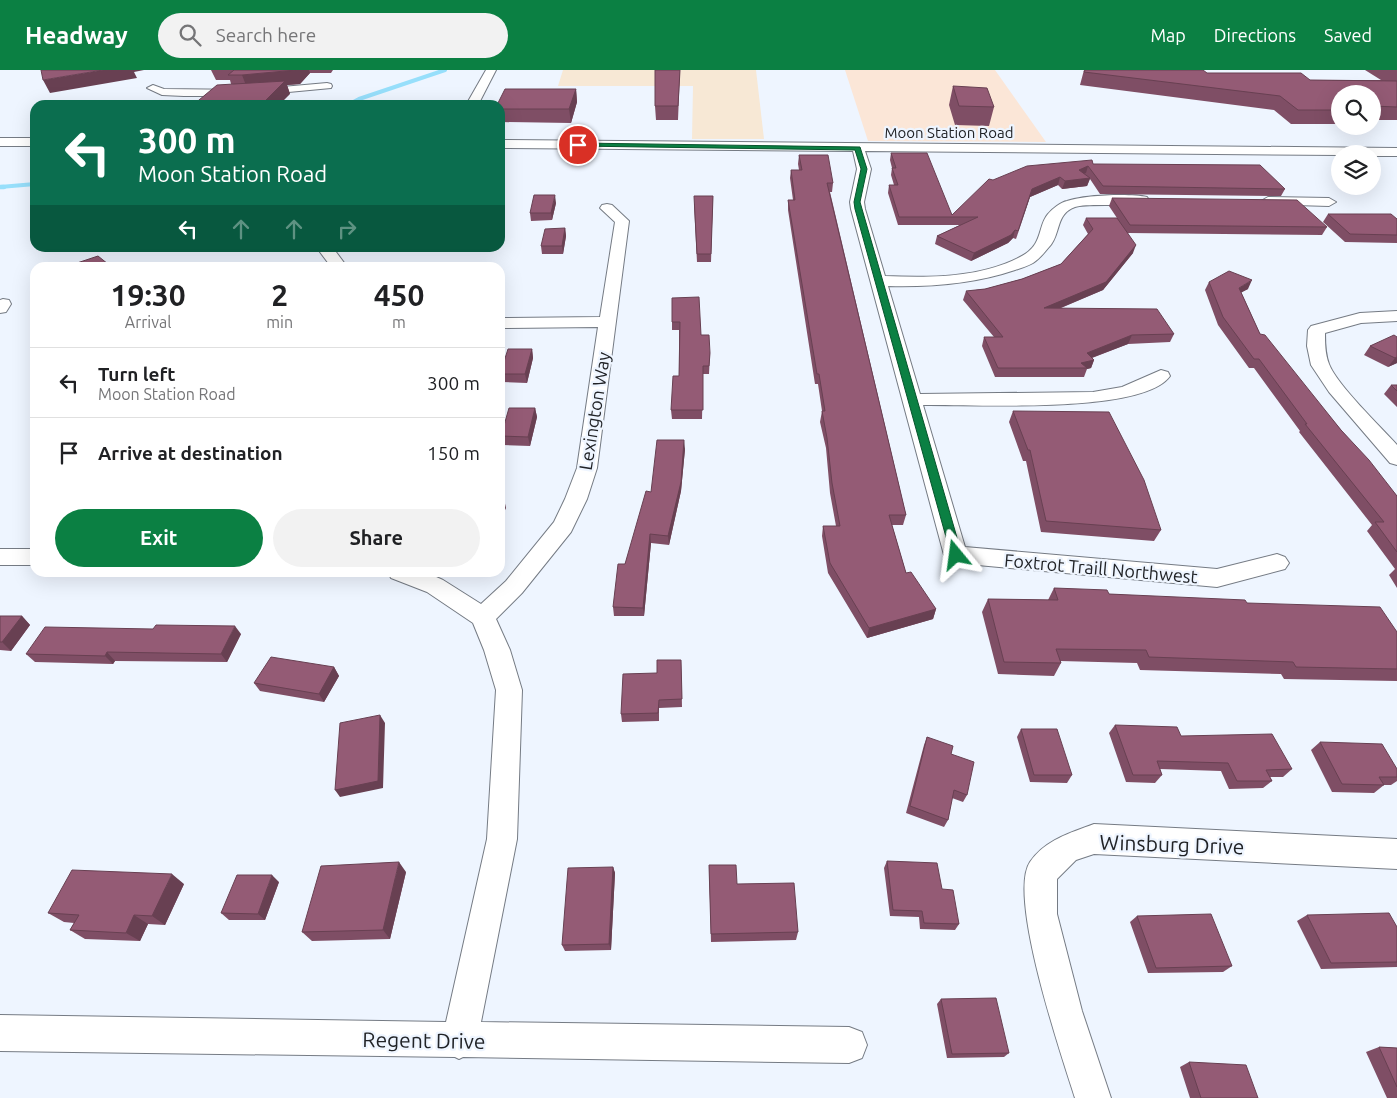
<!DOCTYPE html>
<html lang="en">
<head>
<meta charset="utf-8">
<style>
  :root { --surface:#fff; --page:#f2f2f2; --text:#202124; --muted:#757577; --line:#e0e0e0; --accent:#0b8043 }
  body { margin:0; font-family:Ubuntu,sans-serif; background:var(--page); color:var(--text); height:100vh; display:flex; flex-direction:column; font-size:19px; white-space:nowrap }
  * { box-sizing:border-box; margin:0 }
  p { font-size:16px; color:var(--muted) }
  .icon { flex:none; width:28px; height:28px; fill:none; stroke:currentColor; stroke-width:2; stroke-linecap:round; stroke-linejoin:round }
  .map { position:relative; flex:1; overflow:hidden }
  .panel { position:absolute; left:30px; top:192px; width:475px; height:315px; display:flex; flex-direction:column; background:var(--surface); border-radius:15px; box-shadow:0 5px 20px #0002 }
  .panel>* { flex:none }
  .guide { position:absolute; left:30px; top:30px; width:475px; height:152px; border-radius:15px; box-shadow:0 5px 20px #0002; background:#0b6e4f; color:#fff; overflow:hidden }
  .controls { position:absolute; left:1331px; top:15px; display:grid; gap:10px }
  .controls a { display:grid; place-items:center; width:50px; height:50px; border-radius:50%; background:var(--surface); box-shadow:0 5px 20px #0002; font-size:25px }
  .pin { position:absolute; display:grid; place-items:center; width:42px; height:42px; color:#fff; margin:-21px; border:2px solid #fff; border-radius:50%; box-shadow:0 1px 5px #0007 }
  .me { position:absolute; width:55px; margin:-28px; rotate:344deg; stroke-linejoin:round; filter:drop-shadow(0 0 4px #0008) }
  .turn { display:flex; align-items:center; gap:18px; height:105px; padding:0 25px; font-size:22px }
  .turn .icon { width:65px; height:65px; stroke-width:2.5 }
  .turn b { display:block; font-size:35px; line-height:42px }
  .lanes { display:flex; align-items:center; height:48px; padding:0 25px; background:#0003; justify-content:center; gap:25px; direction:ltr }
  .lanes .off { opacity:.35 }
  .eta { display:flex; justify-content:space-evenly; align-items:center; height:85px; text-align:center }
  .eta b { font-size:30px; font-weight:700; line-height:35px }
  .action { display:flex; gap:10px; margin-top:auto; padding:10px 25px }
  .action a { flex:1; height:58px; border-radius:30px; background:var(--accent); color:#fff; font-size:20px; font-weight:700; line-height:58px; text-align:center }
  .action a+a { background:var(--page); color:var(--text) }
  ul { padding:0; list-style:none }
  li { display:flex; align-items:center; gap:15px; height:70px; padding:0 25px; border-top:1px solid var(--line) }
  li div { flex:1 }
  li b { display:block; font-size:19px }
  li em { font-style:normal }
  header { display:flex; align-items:center; gap:30px; box-sizing:border-box; height:70px; padding:0 25px; background:var(--accent); color:#fff }
  header strong { font-size:24px }
  nav { display:flex; gap:28px; margin-inline-start:auto; font-size:18px }
  .search { width:350px; height:45px; background:var(--page); display:flex; align-items:center; gap:12px; box-sizing:border-box; padding:0 18px; border-radius:28px; color:var(--muted); font-size:19px }
  .map>svg:first-child { display:block }
</style>
</head>
<body>
<header>
<strong>Headway</strong>
<div class="search"><svg class="icon" aria-label="search" viewBox="0 0 24 24"><circle cx="10" cy="10" r="6"/><path d="M15 15l6 6"/></svg>Search here</div>
<nav><a>Map</a><a>Directions</a><a>Saved</a></nav>
</header>
<div class="map">
<svg width="1397" height="1028" viewBox="0 0 1397 1028">
  <rect width="100%" height="100%" fill="#eef5ff"/>
  <path fill="#f7e8d5" d="M563,0H756L764,69H692L693,16H558Z"/>
  <path fill="#fbe6d7" d="M845,0H995L1046,72L868,71Z"/>
  <g fill="none" stroke-linecap="round" stroke-linejoin="round">
    <path stroke="#97dffb" stroke-width="4" d="M348,35L359,29L445,0
      M0,117L35,114"/>
    <path stroke="#97dffb" stroke-width="4.5" d="M0,117H4"/>
    <g stroke="#757b84" stroke-width="2">
      <path id="minor" d="M486,0H496L478,35H466Z
        M327,13L331,14L332,16L331,18L247,26H184L162,25L147,18L153,15L164,19L247,20Z
        M0,68H35V76H0Z
        M500,70L1397,78V86H1372V84H1340V85L865,81L871,99L864,132L865,139L885,206C929,208 980,208 1020,187C1044,175 1037,157 1048,144C1052,139 1061,132 1067,131C1084,125 1130,123 1147,127L1149,130C1142,139 1090,132 1075,137C1055,144 1061,165 1049,177C1045,182 1039,189 1033,193C1028,196 1021,198 1015,200C974,214 931,217 888,216L920,324L1093,322L1122,317L1161,300L1168,302L1170,306C1143,345 971,334 923,335L965,477L1217,499L1277,484L1285,487L1289,493L1285,499L1217,517L956,493L948,491L944,485L851,139L850,132L857,99L853,81L500,78Z
        M1268,127L1329,128L1336,132L1329,136L1263,134L1261,131Z
        M607,134L612,135L629,151L597,398L587,429L571,462L522,523L496,549L510,580L522,620L517,769L481,952L849,957L862,962L867,975L862,988L849,993L463,987L459,989L455,987L0,981V945L446,952L487,769L496,620L484,580L473,553L427,522L391,508L388,502H425L443,510L481,534L506,511L554,452L565,429L577,398L598,257L500,258V248L600,247L615,152L600,138L602,135Z
        M317,178H333L348,198H332Z
        M3,229L9,230L11,234L6,242L0,243V230Z
        M1397,241V251L1361,253L1325,263C1325,273 1325,284 1329,294C1337,315 1381,357 1397,375V395L1390,393L1329,322L1311,295L1307,276L1308,260L1311,256L1360,243Z
        M0,479H35V495H0Z
        M1094,754L1397,769V799L1094,784L1076,790L1057,809V844L1082,941L1111,1028H1075C1062,987 1007,826 1030,792C1045,770 1070,763 1094,754Z"/>
    </g>
    <use href="#minor" fill="#fff" fill-rule="evenodd"/>
  </g>
  <path fill="#7f4e65" d="M211,0H333L331,3H310L300,14L287,15L290,24L231,14L230,10H216Z
    M680,0L678,50H656L655,36Z
    M1084,0L1207,3L1310,10H1381L1365,0H1397V50H1372V24H1340V54H1291L1274,40L1080,15Z
    M953,16L994,37L989,56L955,55L949,35Z
    M576,19L577,32L571,53L500,52V39Z
    M891,83L952,145L993,110L1093,94L1285,119L1281,126L1100,124L1090,109L1087,116L1062,119L1058,115L1030,127L1016,169L1013,168L1008,173L971,191L935,174L937,166L960,155H898L888,123L889,115H894L891,105L892,98L890,90Z
    M799,85L833,113L832,122H830L906,445L903,455H892L906,503L936,539L933,549L867,568L828,503L822,466L823,456H836L830,423L826,378L820,352L822,341L818,314H815L788,140V130H793L790,108L791,100H799L798,94Z
    M713,126L711,192H697L694,134Z
    M1112,128L1327,157L1322,165L1128,163L1133,183L1103,220L1061,238L1174,264L1170,272L1128,274L1092,288L1094,290L1091,298L1087,299L1084,307H995L982,276L984,267H994L963,230L966,221L985,219L1022,209L1061,194L1088,164L1083,155L1086,148H1117L1109,136Z
    M556,133L552,150L531,151L530,143Z
    M1328,144L1397,149V173L1345,172L1323,152Z
    M565,158L566,166L563,184H542L541,176Z
    M1209,212L1248,219L1241,222L1260,264L1397,426V518L1389,505L1395,499L1367,461L1372,455L1299,362L1300,361L1254,298H1249L1218,255L1205,220Z
    M672,228L701,265L710,283L709,304H703L702,349H672L671,340L679,306V260H672Z
    M1397,267V293L1388,297L1364,285L1370,276Z
    M532,279L533,288L527,313L502,312L500,304Z
    M1391,315H1397V337L1384,324Z
    M535,338L537,347L530,376L503,375L501,366Z
    M1013,341L1161,460L1154,471L1041,462L1026,391H1023L1009,352Z
    M685,379L681,421L669,475L651,473L644,546H614L613,537L625,494L651,422Z
    M1054,518L1109,524L1247,533L1397,562V611L1284,609L1281,604L1140,600L1137,593L1060,591L1061,593L1054,606L998,604L982,542L988,529L1048,530Z
    M0,546H22L30,555L11,581L0,580Z
    M241,564L227,592L115,591L113,594L35,592L26,584Z
    M681,590L682,637L659,638V651L622,652L621,644L657,603Z
    M334,597L339,606L324,632L260,621L254,613Z
    M1115,655L1181,666L1292,699L1283,707H1270L1272,711L1263,718L1229,719L1221,701L1160,699L1162,705L1155,713L1126,712L1109,663Z
    M1021,659L1072,705L1067,713L1030,712L1017,667Z
    M927,667L951,684L967,725L963,732L952,728L948,750L944,757L906,743L924,675Z
    M1320,672L1397,699V711L1391,715H1384L1374,723L1332,722L1311,680Z
    M887,791L942,819L959,854L955,860L920,859L919,847L890,846L884,798Z
    M709,795L737,814L798,862L796,870L711,872Z
    M613,797L615,803L611,880L565,881L562,875Z
    M406,802L390,869L312,871L302,862Z
    M279,812L265,850H229L221,843Z
    M184,814L165,855L148,854L140,871L85,869L70,860L74,853L64,852L48,843Z
    M1307,845L1397,857V897L1321,899L1297,851Z
    M1137,846L1232,896L1223,902L1148,903L1130,852Z
    M941,929L1009,983L1004,987L947,988L937,934Z
    M1379,977L1397,978V1028H1387L1366,982Z
    M1189,992L1258,1028H1190L1180,997Z"/>
  <path fill="#684052" d="M103,0H144L134,2L137,8L50,23L43,10Z
    M296,0H309L310,3L300,14L287,15L290,24L279,35H261L247,18L242,5Z
    M576,19L577,32L571,53L569,39Z
    M1088,96L1086,103L1076,107L1079,100Z
    M1060,107L1058,115L1030,127L1016,169L1032,119Z
    M1090,108L1087,116L1062,119L1065,111Z
    M555,125L556,133L552,150L551,143Z
    M565,158L566,166L563,184L562,176Z
    M1015,160L1013,168L1008,173L971,191L974,183Z
    M1136,175L1133,183L1103,220L1041,246L1044,238Z
    M1252,210L1248,219L1235,226L1239,218Z
    M1132,265L1128,274L1083,291L1087,283Z
    M532,279L533,288L527,313L525,304Z
    M1397,287V293L1388,297L1395,288Z
    M1094,290L1091,298L1087,299V298L1081,293Z
    M535,338L537,347L530,376L528,367Z
    M684,370L685,379L681,421L669,475L668,466Z
    M504,429L506,438L500,451V437Z
    M650,464L651,473L644,546L643,538Z
    M936,539L933,549L867,568L869,558Z
    M22,546L30,555L11,581L2,572Z
    M235,556L241,564L227,592L221,584Z
    M107,582L115,591L113,594L105,586Z
    M334,597L339,606L324,632L319,624Z
    M380,645L385,653L383,718L340,727L335,720Z
    M399,792L406,802L390,869L383,860Z
    M613,797L615,803L611,880L609,874Z
    M172,804L184,814L165,855L152,846Z
    M272,805L279,812L265,850L258,844Z
    M134,845L148,854L140,871L126,863Z"/>
  <path fill="#945b75" stroke="#684052" d="M41,0H103L43,10Z
    M234,0H296L242,5H228Z
    M655,0H680L678,36H655Z
    M1085,0H1203L1207,3H1301L1310,10L1397,11V37L1372,36V24H1340V40H1298L1280,26L1084,2Z
    M285,11L261,35H193L217,15Z
    M953,16L987,18L994,37L959,36Z
    M505,19H576L569,39H500V35H497Z
    M891,83H927L952,145L989,109L993,110L1027,96L1092,90L1093,94L1260,95L1285,119L1103,116L1088,96L1079,100L1090,108L1065,111L1060,107L1032,119L1018,161L1015,160L1011,165L974,183L937,166L978,147H899L889,115H898L892,98H896Z
    M799,85H828L833,113H827L906,445H889L906,503L911,502L936,539L869,558L830,493L823,456H840L832,413L827,368L822,341H825L819,304H817L788,130H795L791,100H802Z
    M534,125H555L551,143H530Z
    M694,126H713L711,184H697Z
    M1112,128L1297,130L1327,157L1130,155Z
    M1328,144H1391L1397,149V165L1350,164Z
    M1086,148H1117L1136,175L1106,212L1044,238L1157,239L1174,264L1132,265L1087,283L1094,290L1081,293L1087,298H998L984,267H1003L966,221L985,219L1022,209L1061,194L1093,159Z
    M565,158L562,176H541L545,159Z
    M98,186L113,198H83L77,193Z
    M285,193V198H262Z
    M1229,201L1252,210L1239,218L1260,264L1265,265L1341,360L1369,390L1397,426V482L1375,452H1384L1305,354H1307L1259,289H1254L1223,247L1209,212Z
    M699,227L701,265H709L710,283L709,296H703V340H671L673,306H679L680,252H672V228Z
    M1394,265L1397,267V287L1395,288L1370,276Z
    M508,279H532L525,304H500Z
    M1391,315H1397V321Z
    M509,338H535L528,367L501,366Z
    M1013,341L1109,342L1144,410L1161,460L1046,451L1030,380H1028Z
    M657,370H684L681,412L668,466L650,464L643,538L613,537L618,494H625L646,421L651,422Z
    M500,428L504,429L500,437Z
    M1054,518L1107,520L1109,524L1245,530L1247,533L1380,537L1397,562V599L1296,597L1293,592L1149,587L1146,580L1056,579L1061,593L1004,592L988,529L1058,530Z
    M0,546H22L2,572H0Z
    M156,555L235,556L221,584L107,582L105,586L26,584L45,557L153,559Z
    M271,587L334,597L319,624L254,613Z
    M657,590H681L682,629L659,630L658,643L621,644L623,604L657,603Z
    M380,645L378,711L335,720L340,653Z
    M1115,655L1177,657L1181,666L1272,664L1292,699L1266,700L1272,711H1237L1228,693L1157,691L1162,705H1133Z
    M1021,659H1057L1072,705H1034Z
    M927,667L953,676L951,684L974,692L967,725L954,720L948,750L910,736Z
    M1320,672L1382,674L1397,699V707H1379L1384,715L1342,714Z
    M887,791L937,793L942,819L953,820L959,854L924,853L922,841L893,840Z
    M399,792L383,860L302,862L321,796Z
    M709,795H736L737,814L794,813L798,862L711,864Z
    M613,797L609,874L562,875L568,798Z
    M72,800L172,804L152,846L134,845L126,863L70,860L79,845L48,843Z
    M237,805H272L258,844L221,843Z
    M1389,843L1397,857V892L1331,893L1307,845Z
    M1211,844L1232,896L1156,898L1137,846Z
    M996,928L1009,983L952,984L941,929Z
    M1379,977L1397,978V1017Z
    M1189,992L1246,995L1258,1028H1201Z"/>
  <path fill="#0b8043" stroke="#07532c" d="M578,73L860,77L867,99L860,132L862,139L962,485L960,488H953L951,485L855,139L854,132L861,99L855,80L576,76Z"/>
  <g text-anchor="middle" dominant-baseline="central" stroke-width="4.5" stroke-linejoin="round" paint-order="stroke">
    <g font-size="15" fill="#212327" stroke="#eef5ff">
      <text x="949" y="62">Moon Station Road</text>
    </g>
    <g font-size="18" fill="#212327" stroke="#eef5ff">
      <text transform="translate(594 341) rotate(-81)">Lexington Way</text>
      <text transform="translate(1101 498) rotate(5)">Foxtrot Traill Northwest</text>
    </g>
    <g font-size="21" fill="#212327" stroke="#eef5ff">
      <text transform="translate(1172 774) rotate(2)">Winsburg Drive</text>
      <text transform="translate(424 970) rotate(1)">Regent Drive</text>
    </g>
  </g>
</svg>
<div class="controls">
<a><svg class="icon" aria-label="search" viewBox="0 0 24 24"><circle cx="10" cy="10" r="6"/><path d="M15 15l6 6"/></svg></a>
<a><svg class="icon" aria-label="layers" viewBox="0 0 24 24"><path d="M12 4l9 5-9 5-9-5zM3 14l9 5 9-5"/></svg></a>
</div>
<div class="pin" style="left:578px;top:75px;background:#d93025"><svg class="icon" aria-label="arrive" viewBox="0 0 24 24"><path d="M6 21V4h12l-3 4 3 4H6"/></svg></div>
<svg class="me" style="left:956px;top:485px" viewBox="-20 -20 40 40"><path d="M0-17L14 15 0 8-14 15z" fill="#0b8043" stroke="#fff" stroke-width="4"/></svg>
<div class="guide">
<div class="turn"><svg class="icon" aria-label="left" viewBox="0 0 24 24"><path d="M17 20v-9H6M10 6l-5 5 5 5"/></svg><div><b>300 m</b>Moon Station Road</div></div>
<div class="lanes"><svg class="icon" aria-label="left" viewBox="0 0 24 24"><path d="M17 20v-9H6M10 6l-5 5 5 5"/></svg><svg class="icon off" aria-label="ahead" viewBox="0 0 24 24"><path d="M12 20V5M6 11l6-6 6 6"/></svg><svg class="icon off" aria-label="ahead" viewBox="0 0 24 24"><path d="M12 20V5M6 11l6-6 6 6"/></svg><svg class="icon off" aria-label="right" viewBox="0 0 24 24"><path d="M7 20v-9h11M14 6l5 5-5 5"/></svg></div>
</div>
<section class="panel">
<div class="eta">
<div><b>19:30</b><p>Arrival</p></div>
<div><b>2</b><p>min</p></div>
<div><b>450</b><p>m</p></div>
</div>
<ul>
<li><svg class="icon" aria-label="left" viewBox="0 0 24 24"><path d="M17 20v-9H6M10 6l-5 5 5 5"/></svg><div><b>Turn left</b><p>Moon Station Road</p></div><em>300 m</em></li>
<li><svg class="icon" aria-label="arrive" viewBox="0 0 24 24"><path d="M6 21V4h12l-3 4 3 4H6"/></svg><div><b>Arrive at destination</b></div><em>150 m</em></li>
</ul>
<div class="action"><a>Exit</a><a>Share</a></div>
</section>
</div>
</body>
</html>
